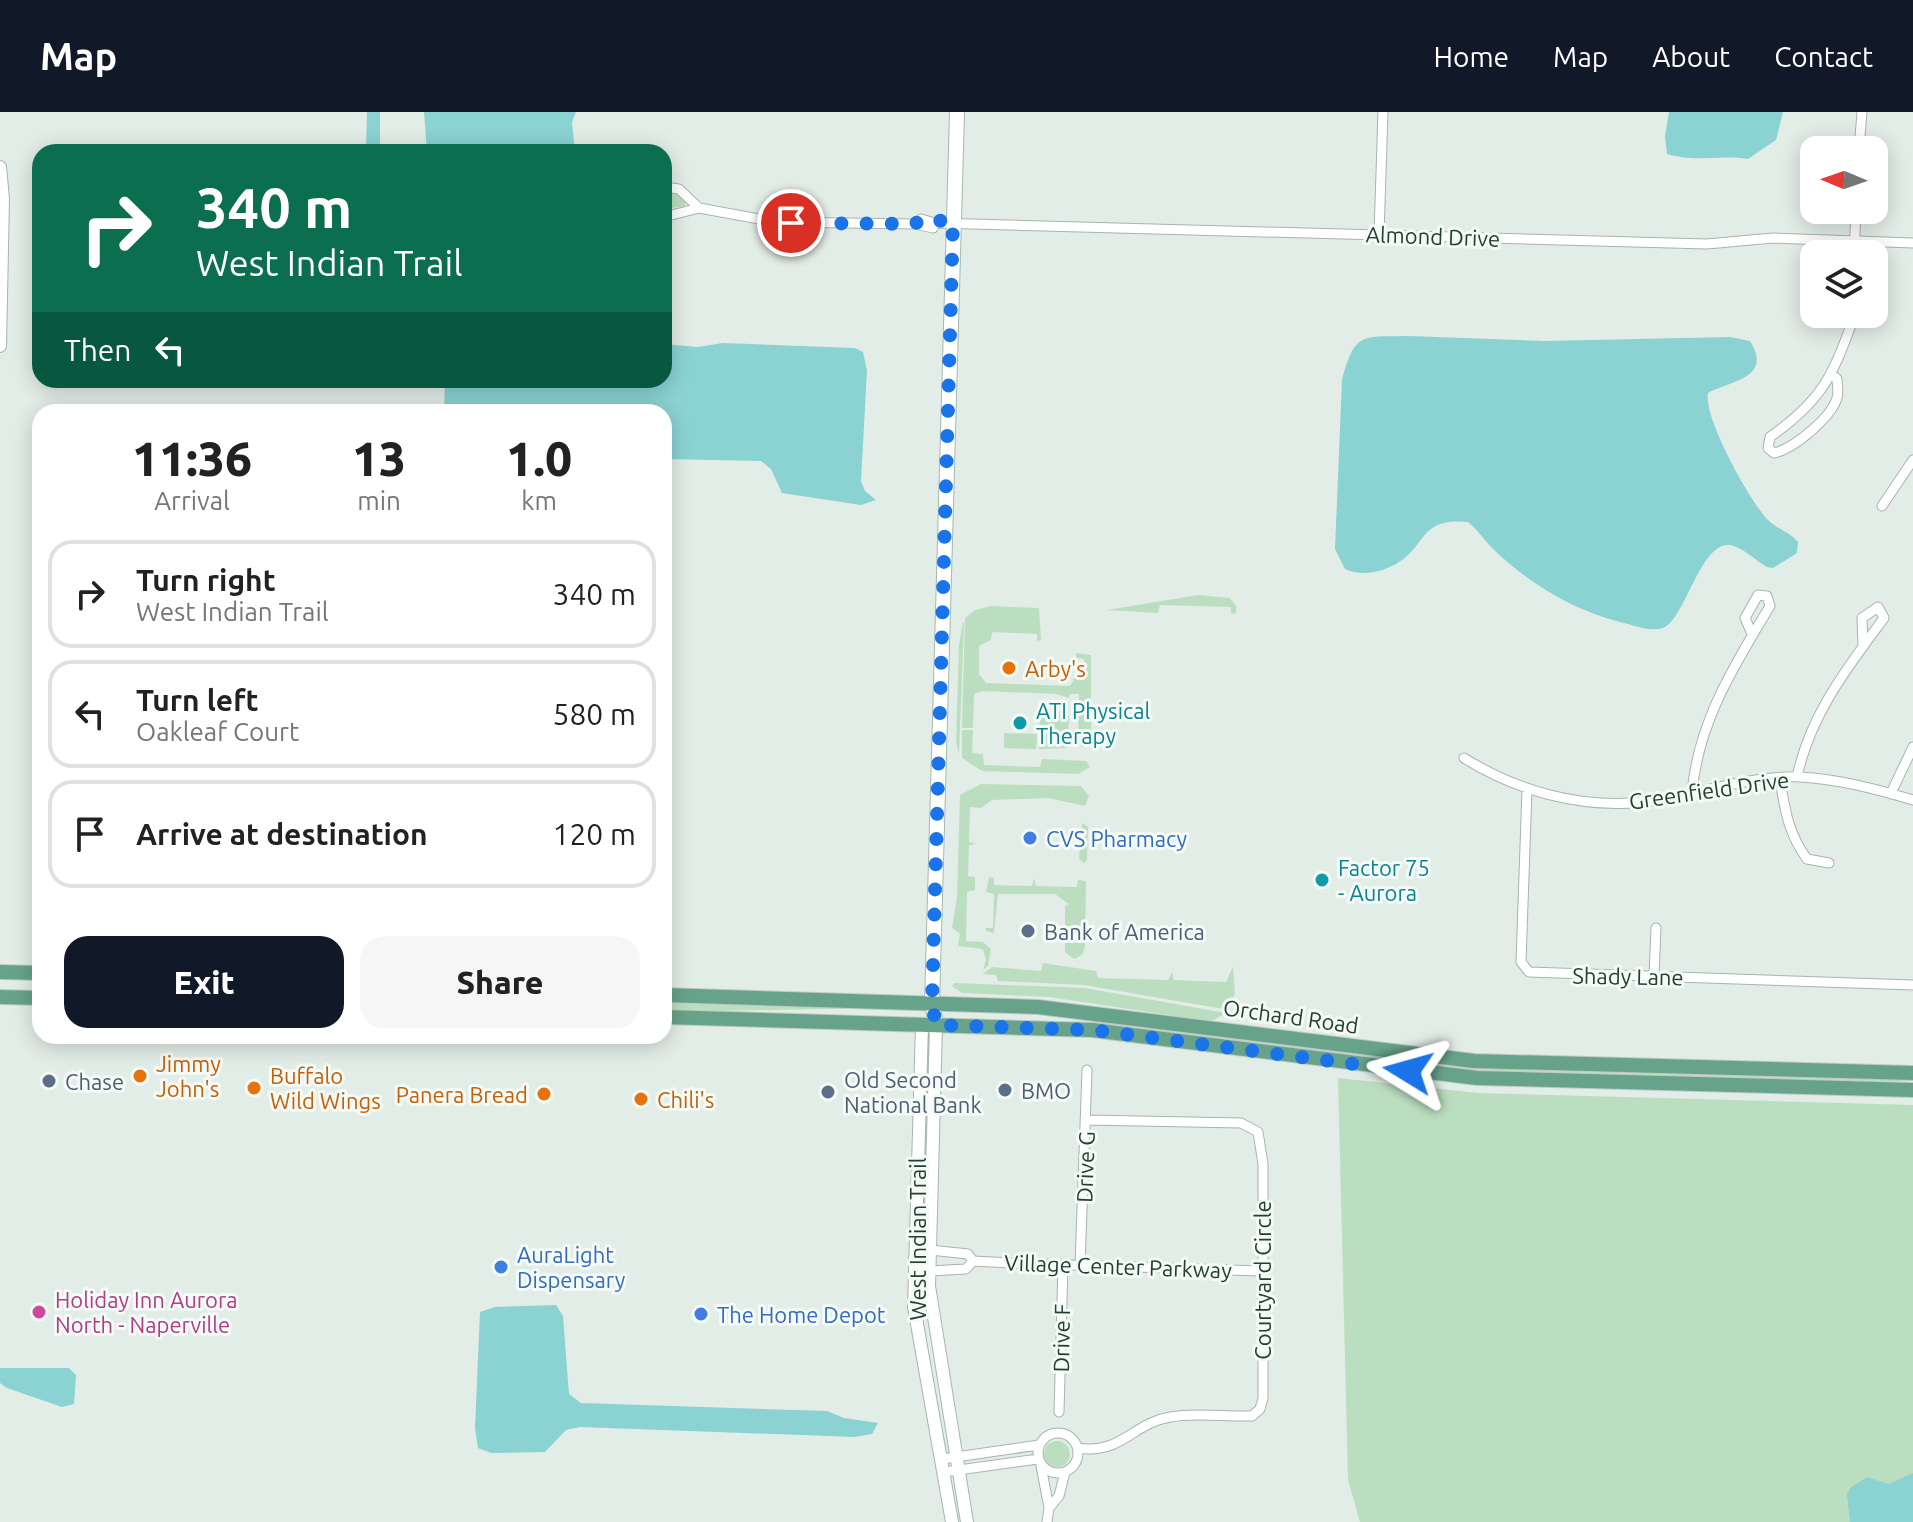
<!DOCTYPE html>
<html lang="en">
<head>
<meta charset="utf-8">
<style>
  :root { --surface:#fff; --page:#f6f6f6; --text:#222; --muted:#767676; --line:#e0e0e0; --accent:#111827 }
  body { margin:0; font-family:Ubuntu,sans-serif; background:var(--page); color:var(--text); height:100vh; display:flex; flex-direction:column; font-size:30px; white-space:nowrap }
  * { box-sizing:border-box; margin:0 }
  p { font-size:26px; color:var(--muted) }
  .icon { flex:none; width:44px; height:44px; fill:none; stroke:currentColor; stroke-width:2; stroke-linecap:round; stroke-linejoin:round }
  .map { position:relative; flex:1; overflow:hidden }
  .details { position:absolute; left:32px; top:292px; width:640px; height:640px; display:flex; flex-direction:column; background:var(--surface); border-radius:24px; box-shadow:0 4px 20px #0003 }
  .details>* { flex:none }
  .banner { position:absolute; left:32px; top:32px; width:640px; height:244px; border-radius:24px; box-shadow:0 4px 20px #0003; background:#0b6e4f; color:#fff; overflow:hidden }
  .needle { width:52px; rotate:272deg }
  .controls { position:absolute; left:1800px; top:24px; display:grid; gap:16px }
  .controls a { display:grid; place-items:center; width:88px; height:88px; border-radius:16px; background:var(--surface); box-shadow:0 4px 20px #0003; font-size:40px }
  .pin { position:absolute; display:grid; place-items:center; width:68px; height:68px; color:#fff; margin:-34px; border:4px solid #fff; border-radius:50%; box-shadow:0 2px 8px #0007 }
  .me { position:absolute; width:88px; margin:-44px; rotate:278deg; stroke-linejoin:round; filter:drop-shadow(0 0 6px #0008) }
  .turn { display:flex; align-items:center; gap:28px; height:168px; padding:0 32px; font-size:36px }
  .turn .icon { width:104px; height:104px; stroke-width:2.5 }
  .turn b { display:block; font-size:56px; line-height:68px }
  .then { display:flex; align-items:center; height:76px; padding:0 32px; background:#0003; gap:16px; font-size:30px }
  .eta { display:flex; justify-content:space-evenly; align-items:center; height:136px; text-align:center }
  .eta b { font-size:48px; font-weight:800; line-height:56px }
  .cta { display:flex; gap:16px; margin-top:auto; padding:16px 32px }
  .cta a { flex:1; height:92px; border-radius:24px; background:var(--accent); color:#fff; font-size:32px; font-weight:800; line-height:92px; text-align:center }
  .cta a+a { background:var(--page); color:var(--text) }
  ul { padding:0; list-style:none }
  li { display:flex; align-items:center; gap:24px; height:108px; margin:0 16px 12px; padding:0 16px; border:4px solid var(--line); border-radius:24px }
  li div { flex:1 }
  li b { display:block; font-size:30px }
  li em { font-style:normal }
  header { display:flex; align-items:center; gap:48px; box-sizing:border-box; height:112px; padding:0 40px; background:var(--accent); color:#fff }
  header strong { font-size:38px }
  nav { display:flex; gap:44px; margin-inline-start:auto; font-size:28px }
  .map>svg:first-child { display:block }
</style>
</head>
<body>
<header>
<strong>Map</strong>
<nav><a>Home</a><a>Map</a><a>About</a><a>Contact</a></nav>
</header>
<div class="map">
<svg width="1913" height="1410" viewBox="0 0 1913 1410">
  <rect width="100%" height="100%" fill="#e3ede7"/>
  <path fill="#bcdec0" d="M664,79H672L685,89V94L664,97Z
    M1198,483L1230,486L1236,494V502L1231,501V495L1160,493L1158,501L1107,498Z
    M991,494L1039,496L1041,528L1037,529V522L992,520L991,528L979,534V562L986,571L1070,574L1076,563L1083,562L1084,547L1076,546V541L1091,543V627L1087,634L1082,635L1078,630L1079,582H1070L1069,586L1057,582L983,579L974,582L973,616H962L965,506L975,498Z
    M963,510L964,511L959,642L956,630L959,533Z
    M1064,596L1069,605L1067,636L1039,637L1040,599H1062Z
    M962,618H973L972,641L983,642L984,653L1040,655L1042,647L1086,649L1090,655L1078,662L982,659L962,646Z
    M1004,621L1037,622L1036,637L1004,636Z
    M981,672L1081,674L1089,684L1085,694L1048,686L992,688L981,696L970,695L969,730L977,732L969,733L968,764L975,765V778L967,780L966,829L983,830L991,837L988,854L983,858L986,848L983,837L958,834L960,822L952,816L957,785L960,683Z
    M1082,711L1088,715L1087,748L1084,751L1079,747Z
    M989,765L994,766V773L1032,774L1034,766L1036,774L1077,775L1078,768L1086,769L1085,835L1082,843L1074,847L1065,840V794L1069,792L1055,782H998L994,821L986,819V816H993L994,782L986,780Z
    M1043,851L1096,859L1098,866L1168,868L1172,860L1174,868L1226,870L1233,854L1235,881L1229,898L1084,873L998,869L996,863L983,862L992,855L1041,859Z
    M954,871L1085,876L1226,901L1214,908H1202L1049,885L962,881L952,874Z
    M664,890L875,896L664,900Z
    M1032,909L1111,910L1289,932L1913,969L1834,970L1491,961Z
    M1338,966L1478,981L1913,993V1410H1360L1348,1368Z
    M1044 1342a13 13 0 1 1 26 0a13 13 0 1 1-26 0Z"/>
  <path fill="#8bd2d3" d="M367,0H380V37L366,36Z
    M424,0H576L572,10L575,40H427Z
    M1669,0H1783L1776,28L1748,47C1718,42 1697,51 1667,42L1665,24Z
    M1409,224L1544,229L1730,225L1750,229C1774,267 1728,269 1708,281C1703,305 1750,390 1768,408C1777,417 1790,420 1798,430L1797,441L1773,456L1767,455C1756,449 1747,439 1736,435C1702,419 1687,507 1663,516C1649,520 1633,513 1620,510C1571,497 1530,472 1493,437C1484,428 1478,418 1468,410C1456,409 1441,409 1431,417C1423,423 1417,434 1410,441C1395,457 1366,467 1345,457L1335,437L1342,268C1355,219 1362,225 1409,224Z
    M723,231L855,236L863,240L867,259L861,369L865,379L876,388L861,393L782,381L771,357L761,349L664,347V300H444L445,268H664V232L698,235Z
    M556,1193L563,1204L569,1282L581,1291L827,1299L844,1306L878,1311L872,1322L855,1325L580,1315L566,1318L545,1340L491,1341L478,1336L475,1316L480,1200L495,1195Z
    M0,1256H69L76,1263L74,1292L62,1295L7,1276L0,1271Z
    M1913,1361V1410H1850L1847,1383L1850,1376L1867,1365L1889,1372Z"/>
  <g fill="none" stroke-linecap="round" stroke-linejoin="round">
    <g stroke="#a6b5ad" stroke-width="11">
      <path id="minor" d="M1859,38L1862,0
        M664,75L679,77L699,96L664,105
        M699,96L776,110L915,112L933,116L935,111
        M915,112L921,107L935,111L1707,132L1773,126L1913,131
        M1379,122L1383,0
        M1854,142L1856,98
        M1833,263L1837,267C1837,273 1839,280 1837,286C1831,306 1793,337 1774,341L1768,336L1770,325C1824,287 1833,263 1855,202
        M1882,394L1913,348
        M1464,646C1517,679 1581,697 1644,690C1696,684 1747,663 1800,665C1838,667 1876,677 1913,688
        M1797,665C1810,603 1847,556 1884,506L1878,495L1862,506L1863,535
        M1780,668C1785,698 1788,721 1807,747L1829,751
        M1527,677L1521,850L1529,860L1913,873
        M1692,681C1698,610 1734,554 1770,494L1767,484L1758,483L1745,506L1752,522
        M1891,681L1913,635
        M1654,864L1656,816
        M973,1149L966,1157L929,1159L913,1147L930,1138L968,1142L973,1149L1011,1151L1262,1159
        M1080,1153L1087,958
        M1059,1300L1063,1152
        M1038 1341a20 20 0 1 1 40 0a20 20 0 1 1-40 0Z
        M1078,1336C1121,1343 1133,1311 1170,1305C1196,1300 1225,1305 1252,1304L1260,1297L1263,1286V1052L1258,1020L1241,1011L1087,1008
        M942,1347L1039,1333
        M1041,1354L1049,1396L1047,1410
        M944,1360L1038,1347
        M1049,1396L1059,1384L1065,1360"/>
    </g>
    <g stroke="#a6b5ad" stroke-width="14">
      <path id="tertiary" d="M0,55L3,87L0,234
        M922,913L914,1195L952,1410
        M936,913L929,1174L967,1410"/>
    </g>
    <g stroke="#a2b9ae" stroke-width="16">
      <path id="secondary" d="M936,913L932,892L957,0"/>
    </g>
    <g stroke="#c1c9c6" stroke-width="16">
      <path id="primary" d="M0,860L40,861
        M664,883L1038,895L1474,949L1913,961
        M0,885L40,886
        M664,905L1092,918L1477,966L1913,978"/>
    </g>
    <use href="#minor" stroke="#fff" stroke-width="9"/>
    <use href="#tertiary" stroke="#fff" stroke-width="12"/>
    <use href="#secondary" stroke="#fff" stroke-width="14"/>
    <use href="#primary" stroke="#67a38b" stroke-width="14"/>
  </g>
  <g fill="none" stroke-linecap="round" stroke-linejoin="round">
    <path stroke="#1a73e8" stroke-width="14" stroke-dasharray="0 25.2" d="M791,111L915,112L921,107L953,110L932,892L936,913L1092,918L1408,959"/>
  </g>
  <g fill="#e8710a" stroke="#f4faf6" stroke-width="3">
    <circle cx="1009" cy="556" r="8"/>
    <circle cx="140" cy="964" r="8"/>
    <circle cx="254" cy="976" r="8"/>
    <circle cx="544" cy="982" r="8"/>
    <circle cx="641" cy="987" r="8"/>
  </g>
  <g fill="#0f9aa8" stroke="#f4faf6" stroke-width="3">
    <circle cx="1020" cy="611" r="8"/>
    <circle cx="1322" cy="768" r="8"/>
  </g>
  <g fill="#3f7fe0" stroke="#f4faf6" stroke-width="3">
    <circle cx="1030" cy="726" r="8"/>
    <circle cx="501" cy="1155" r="8"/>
    <circle cx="701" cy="1202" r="8"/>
  </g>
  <g fill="#5c6f8a" stroke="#f4faf6" stroke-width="3">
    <circle cx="1028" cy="819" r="8"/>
    <circle cx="49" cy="969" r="8"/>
    <circle cx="1005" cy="978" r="8"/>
    <circle cx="828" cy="980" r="8"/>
  </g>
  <circle fill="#d1479c" stroke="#f4faf6" stroke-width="3" cx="39" cy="1200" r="8"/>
  <g text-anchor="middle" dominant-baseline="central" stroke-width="6" stroke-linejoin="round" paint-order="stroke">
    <g font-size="22" fill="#233f33" stroke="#f4faf6">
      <text transform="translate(1433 124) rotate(2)">Almond Drive</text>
      <text transform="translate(1709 678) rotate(-8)">Greenfield Drive</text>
      <text transform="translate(1628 864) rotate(1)">Shady Lane</text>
      <text transform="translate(1291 904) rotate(8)">Orchard Road</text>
      <text transform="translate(1085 1055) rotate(-88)">Drive G</text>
      <text transform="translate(917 1127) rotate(-90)">West Indian Trail</text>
      <text transform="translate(1118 1154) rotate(2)">Village Center Parkway</text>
      <text transform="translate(1262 1168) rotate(-90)">Courtyard Circle</text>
      <text transform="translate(1061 1226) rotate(-89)">Drive F</text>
    </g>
    <g font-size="22" fill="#c56008" stroke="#f4faf6" text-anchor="start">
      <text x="1025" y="556">Arby's</text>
      <text x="156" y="951">Jimmy<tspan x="156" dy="25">John's</tspan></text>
      <text x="270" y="963">Buffalo<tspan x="270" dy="25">Wild Wings</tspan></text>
      <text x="528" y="982" text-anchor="end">Panera Bread</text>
      <text x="657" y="987">Chili's</text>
    </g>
    <g font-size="22" fill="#0d838f" stroke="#f4faf6" text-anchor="start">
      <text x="1036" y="598">ATI Physical<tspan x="1036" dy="25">Therapy</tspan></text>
      <text x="1338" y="755">Factor 75<tspan x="1338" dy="25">- Aurora</tspan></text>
    </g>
    <g font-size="22" fill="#366cbe" stroke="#f4faf6" text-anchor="start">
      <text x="1046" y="726">CVS Pharmacy</text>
      <text x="517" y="1142">AuraLight<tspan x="517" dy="25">Dispensary</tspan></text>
      <text x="717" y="1202">The Home Depot</text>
    </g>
    <g font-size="22" fill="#4e5e75" stroke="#f4faf6" text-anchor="start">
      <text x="1044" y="819">Bank of America</text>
      <text x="844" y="967">Old Second<tspan x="844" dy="25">National Bank</tspan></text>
      <text x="65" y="969">Chase</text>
      <text x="1021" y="978">BMO</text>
    </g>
    <g font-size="22" fill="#b23c85" stroke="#f4faf6" text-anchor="start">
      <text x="55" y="1187">Holiday Inn Aurora<tspan x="55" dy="25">North - Naperville</tspan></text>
    </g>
  </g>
</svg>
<div class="controls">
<a><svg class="needle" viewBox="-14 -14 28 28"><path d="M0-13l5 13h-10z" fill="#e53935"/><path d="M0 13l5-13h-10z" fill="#767676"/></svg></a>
<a><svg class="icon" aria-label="layers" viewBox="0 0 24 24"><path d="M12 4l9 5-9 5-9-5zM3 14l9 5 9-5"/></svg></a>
</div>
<div class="pin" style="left:791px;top:111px;background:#d93025"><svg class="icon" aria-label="arrive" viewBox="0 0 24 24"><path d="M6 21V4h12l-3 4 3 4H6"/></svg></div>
<svg class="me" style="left:1408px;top:959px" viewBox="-20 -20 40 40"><path d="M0-17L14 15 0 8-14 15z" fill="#1a73e8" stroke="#fff" stroke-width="4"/></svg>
<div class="banner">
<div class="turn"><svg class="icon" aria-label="right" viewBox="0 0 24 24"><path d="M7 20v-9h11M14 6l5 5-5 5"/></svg><div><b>340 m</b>West Indian Trail</div></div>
<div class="then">Then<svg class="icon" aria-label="left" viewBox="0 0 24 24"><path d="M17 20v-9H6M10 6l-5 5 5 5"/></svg></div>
</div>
<section class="details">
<div class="eta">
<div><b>11:36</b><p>Arrival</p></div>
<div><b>13</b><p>min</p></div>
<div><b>1.0</b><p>km</p></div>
</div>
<ul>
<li><svg class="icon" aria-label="right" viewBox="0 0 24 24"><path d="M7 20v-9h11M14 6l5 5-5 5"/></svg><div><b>Turn right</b><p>West Indian Trail</p></div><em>340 m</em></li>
<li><svg class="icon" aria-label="left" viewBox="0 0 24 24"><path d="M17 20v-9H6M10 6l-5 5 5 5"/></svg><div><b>Turn left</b><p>Oakleaf Court</p></div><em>580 m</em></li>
<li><svg class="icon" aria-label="arrive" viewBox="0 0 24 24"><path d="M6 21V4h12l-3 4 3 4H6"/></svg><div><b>Arrive at destination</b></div><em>120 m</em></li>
</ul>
<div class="cta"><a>Exit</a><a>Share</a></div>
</section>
</div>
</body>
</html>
